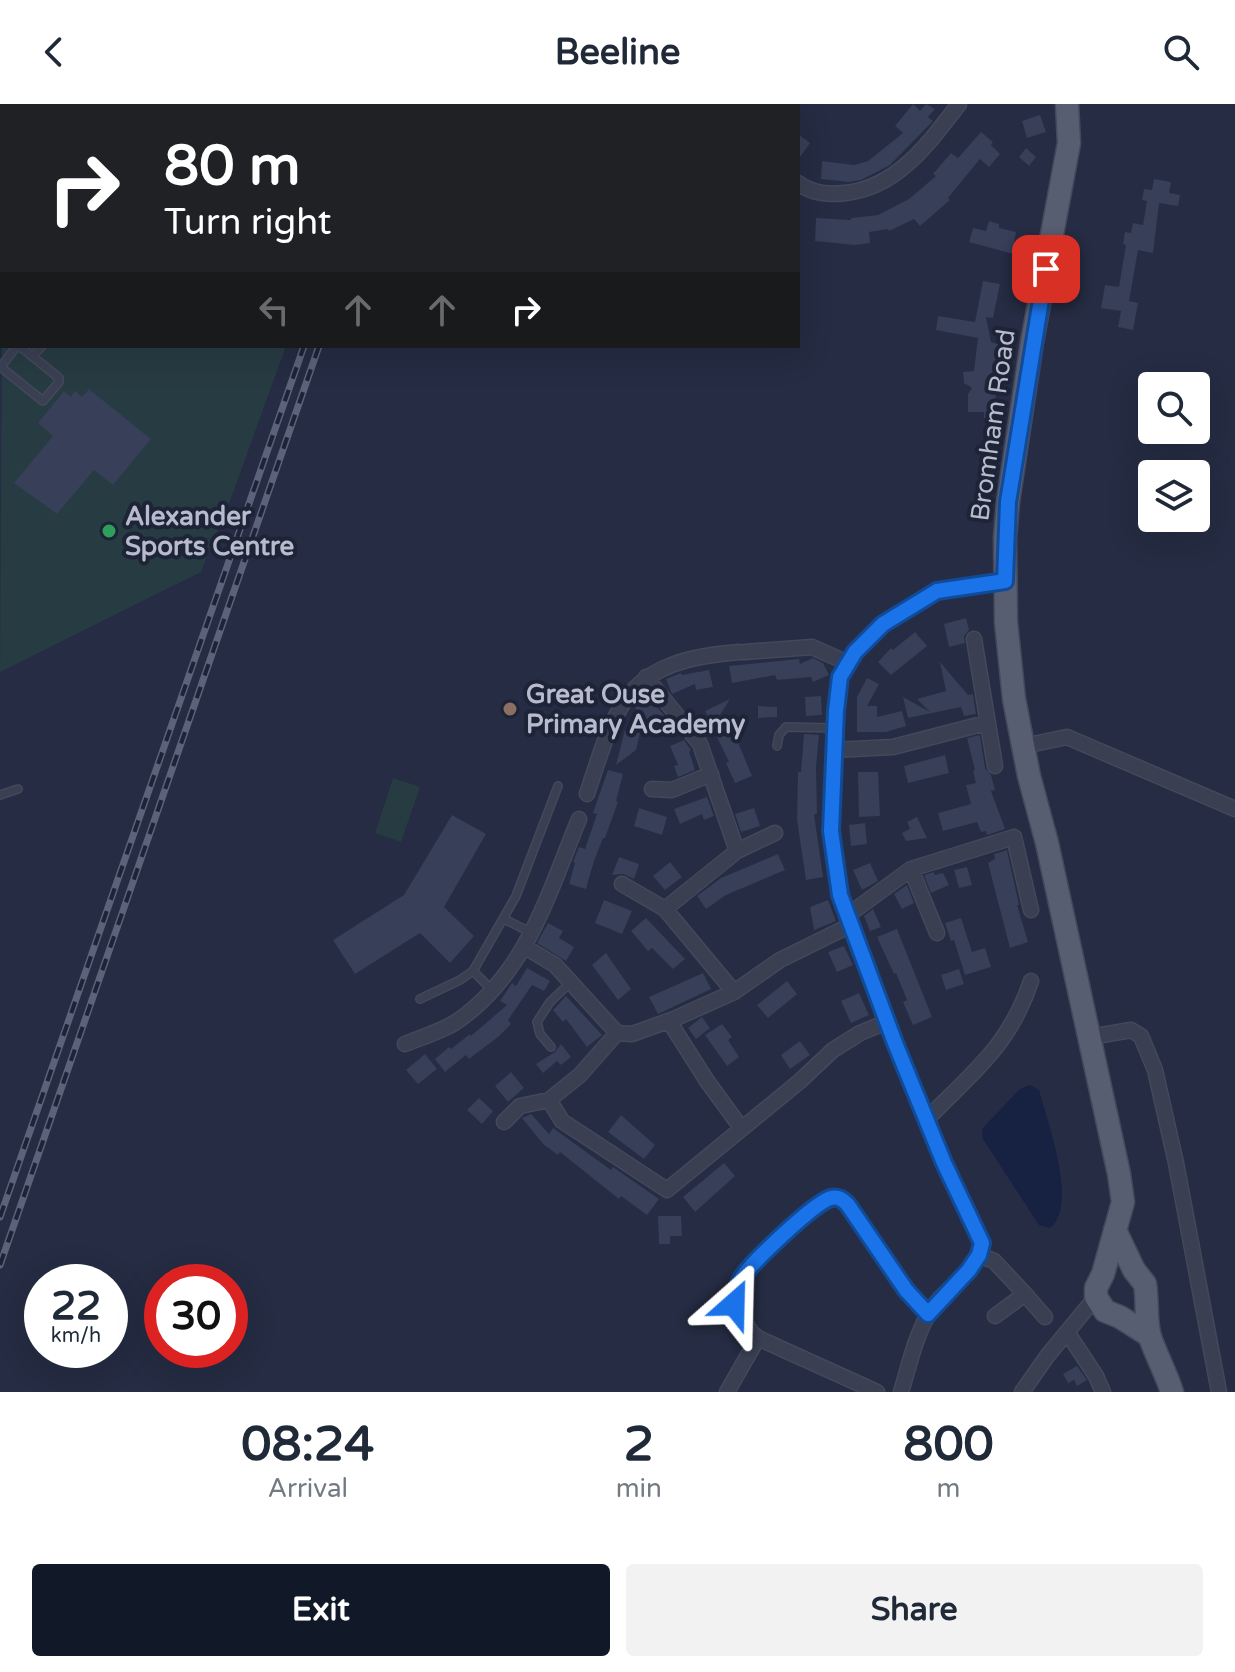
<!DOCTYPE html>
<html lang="en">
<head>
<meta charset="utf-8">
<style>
  :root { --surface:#fff; --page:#f2f2f3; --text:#1f2937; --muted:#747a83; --accent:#111827 }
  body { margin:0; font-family:"Varela Round",sans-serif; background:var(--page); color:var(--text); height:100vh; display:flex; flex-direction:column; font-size:30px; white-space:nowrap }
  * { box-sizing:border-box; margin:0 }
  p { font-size:26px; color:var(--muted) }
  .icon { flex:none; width:44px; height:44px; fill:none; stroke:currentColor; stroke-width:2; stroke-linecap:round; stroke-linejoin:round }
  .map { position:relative; height:1288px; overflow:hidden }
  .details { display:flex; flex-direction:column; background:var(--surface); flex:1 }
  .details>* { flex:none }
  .hud { position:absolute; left:0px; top:0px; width:800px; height:244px; box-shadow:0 8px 32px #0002; background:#202124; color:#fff; overflow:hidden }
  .tools { position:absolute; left:1138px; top:268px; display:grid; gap:16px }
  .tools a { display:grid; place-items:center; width:72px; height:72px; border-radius:8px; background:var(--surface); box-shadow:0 8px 32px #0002; font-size:40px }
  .speed { position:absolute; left:24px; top:1160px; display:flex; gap:16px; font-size:40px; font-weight:700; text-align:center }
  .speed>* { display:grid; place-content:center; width:104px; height:104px; border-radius:50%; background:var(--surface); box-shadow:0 8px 32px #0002; line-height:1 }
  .speed small { font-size:20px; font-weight:400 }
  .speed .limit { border:12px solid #d22; background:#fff; color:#111 }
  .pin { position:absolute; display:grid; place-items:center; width:68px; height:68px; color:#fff; margin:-34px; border-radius:16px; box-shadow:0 4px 12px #0006 }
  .me { position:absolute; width:88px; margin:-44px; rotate:25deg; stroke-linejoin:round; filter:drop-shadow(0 0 6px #0008) }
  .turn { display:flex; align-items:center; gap:28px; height:168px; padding:0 32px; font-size:36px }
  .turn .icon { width:104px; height:104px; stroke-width:2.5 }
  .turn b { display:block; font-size:56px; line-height:68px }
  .lanes { display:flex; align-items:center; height:76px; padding:0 32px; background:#0003; justify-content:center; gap:40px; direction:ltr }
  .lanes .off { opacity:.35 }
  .eta { display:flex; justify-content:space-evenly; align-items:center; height:136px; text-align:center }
  .eta b { font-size:48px; font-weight:700; line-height:56px }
  .button { display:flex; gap:16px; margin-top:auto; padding:16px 32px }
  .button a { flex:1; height:92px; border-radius:8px; background:var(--accent); color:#fff; font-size:32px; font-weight:700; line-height:92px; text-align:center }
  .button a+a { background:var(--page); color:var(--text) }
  header { display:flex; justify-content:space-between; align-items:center; height:104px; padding:0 32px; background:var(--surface); font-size:36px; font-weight:700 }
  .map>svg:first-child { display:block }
</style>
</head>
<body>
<header><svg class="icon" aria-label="back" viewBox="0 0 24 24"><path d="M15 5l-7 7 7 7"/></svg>Beeline<svg class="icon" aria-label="search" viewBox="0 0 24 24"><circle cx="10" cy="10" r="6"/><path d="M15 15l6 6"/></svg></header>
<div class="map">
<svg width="1235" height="1288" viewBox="0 0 1235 1288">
  <rect width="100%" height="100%" fill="#252c43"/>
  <path fill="#273b43" d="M2,206V242H286L234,386L201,468L0,568Z
    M393,674L420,683L401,738L375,729Z"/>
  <path fill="#172141" d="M1030,981L1039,986C1047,1017 1079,1101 1050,1124L1039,1121L983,1035L982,1025L1020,985Z"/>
  <path fill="#373f59" d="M913,0L920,7L926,0L935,5L928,13L933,17L890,61L861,76L849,78L821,75L822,57L854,61L868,57L903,29L895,22Z
    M1040,11L1046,28L1027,34L1022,17Z
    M981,28L993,38L991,41L1000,50L989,63L980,55L948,94L950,96L920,122L914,115L889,127L888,125L869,128L870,139L855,141L815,137L816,114L851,116V114L878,111L909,95L936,72L933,70L951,49L958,54Z
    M798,30L810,39L798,56Z
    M1026,44L1036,53L1029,62L1019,53Z
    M1154,75L1171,78L1169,89L1180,91L1178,102L1159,99L1153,149L1138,146L1129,197L1138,199L1133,226L1118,223L1121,207L1101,204L1105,181L1119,183L1126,141L1123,140L1125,128L1131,129L1133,119L1143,121L1147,97L1142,96L1144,85L1152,86Z
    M989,117L999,120V124L1016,128L1014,138L1019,139L1017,151L969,138L973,124L986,127Z
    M983,177L1000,180L993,214L986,213L991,238L1000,241L993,283H996L995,314H984V308H968V290L972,284L964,279L963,268L974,267L978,234L936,226L938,212L975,218Z
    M89,285L151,335L113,381L94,366L57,410L14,379L53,332L38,319L64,287L71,293L75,287L82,293Z
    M966,514L969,526L964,532L965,539L949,543L944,520Z
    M915,528L927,542L891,571L878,558L891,544L893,546Z
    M813,554L823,559L829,571L813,578L811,573L777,576L775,571L732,579L729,562L799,555L800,560Z
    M940,558L968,591L973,590L976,610L964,612L961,603L908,614L903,593L930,608L917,595L946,587Z
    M709,566L713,583L696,586L695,580L672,590L666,575L681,569L682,571Z
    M867,574L879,580L867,602H877V613L902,607L906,622L886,628H857V593Z
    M647,590L670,619L656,630L634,603Z
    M821,592L822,611L806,612L805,593Z
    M730,595L720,611L727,627L732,624L752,672L735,679L726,659L729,658L715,629L709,631L702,616L708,613L705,607Z
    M758,602L777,603V613L758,614Z
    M625,626L640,629L636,646L616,661Z
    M804,630L819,631L816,663L817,710H814L823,773L806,776L797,716L798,668H801Z
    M980,631L985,664L991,671L995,686L991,687L1005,725L987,731L986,727L981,728L977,718L943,727L938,709L971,700L966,681L976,679L973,667L975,666L967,634Z
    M684,636L691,646L689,648L695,666L678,673L674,662L678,661L670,642Z
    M945,651L949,669L908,679L904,662Z
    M608,666L623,670L616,697L618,698L605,734H603L594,757L586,785L569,780L575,759L573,758L579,743L585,745L597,710L593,709Z
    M858,668H878L880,712L859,713Z
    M707,693L714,712L704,716L702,710L680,720L674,705Z
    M639,704L667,713L662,731L634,722Z
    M754,704L760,722L741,728L735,710Z
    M452,711L486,730L444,803L474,832L450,859L420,829L355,870L333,836L404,791Z
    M917,713L927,734L906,737L902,729L910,725L907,718Z
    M865,719L867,740L851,742L849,721Z
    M1007,746L1019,801H1017L1028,838L1010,844L988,759L995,755L994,750Z
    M778,750L785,766L726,791L706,805L697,792L721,774Z
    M619,753L639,760L634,775L623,770L612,771Z
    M670,758L682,773L665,786L653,772Z
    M870,759L878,777L862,786L853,766Z
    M967,763L972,781L959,784L954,766Z
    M934,768L935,771L943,769L949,781L931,789L924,771Z
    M907,781L914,799L902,805L894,790Z
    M604,796L632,807L622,830L595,819Z
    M828,796L836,817L814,826L810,803Z
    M873,805L881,823L870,827L864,812Z
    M646,814L685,855L673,865L652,844L648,847L631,827Z
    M961,814L972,848L985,844L991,863L965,871L954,836L951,837L945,819Z
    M548,819L563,827L559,834L574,843L566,857L537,839Z
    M897,825L932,913L913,921L903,898L907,896L896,869L894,870L877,833Z
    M844,842L853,861L837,868L828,848Z
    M606,849L631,885L618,896L592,861Z
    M527,864L550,877L544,887L532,881L508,916L511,920L498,933L469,955L466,951L445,968L435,955L449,943L451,945L470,930L471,932L507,901L500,897L512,879L516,882Z
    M959,865L964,880L946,886L941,871Z
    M703,869L711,885L658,910L649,893Z
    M787,877L797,890L768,914L757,901Z
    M859,889L869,911L851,919L841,897Z
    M566,892L602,931L587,943L566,915L563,918L553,906Z
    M702,913L710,924L696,935L688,924Z
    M722,920L732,933L728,936L739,953L727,962L705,931Z
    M800,937L810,951L790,965L781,951Z
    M561,940L571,953L561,961L557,957L543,969L536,960L555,948Z
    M425,950L437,965L418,980L406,966Z
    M511,968L524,984L508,998L495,982Z
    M479,994L493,1007L482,1020L467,1006Z
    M531,1010L549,1030L553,1024L611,1066L613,1063L659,1095L647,1111L621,1092L619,1095L560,1048L558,1051L543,1040L522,1014Z
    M621,1011L655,1041L644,1055L608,1028Z
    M724,1059L735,1072L695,1108L683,1093Z
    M658,1112H681L682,1132H670V1140H659Z
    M1077,1262L1087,1276L1077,1282L1074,1276L1068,1279L1063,1270Z"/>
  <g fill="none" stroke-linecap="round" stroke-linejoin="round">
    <g stroke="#43485b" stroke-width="10">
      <path id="lane" d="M16,243L22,244L59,274V278L43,297L3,265V260Z
        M33,252L42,242
        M777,642L779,631L786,623L835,624
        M0,691L18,685
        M504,815L532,829
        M473,867L516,792L558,682
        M420,895L460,876L473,867L493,887
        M551,943L540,930L537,918L550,898L571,878"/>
    </g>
    <g stroke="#43485b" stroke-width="17">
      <path id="street" d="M246,0L248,2
        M699,0L702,2
        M79,2L80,0
        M654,2L656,0
        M798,79C811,89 829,91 845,89C897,84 929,39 959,0
        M0,97L2,95
        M0,164L2,165
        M974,535L995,662
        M745,548L812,543L848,559
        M646,573L700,640L737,747L665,805
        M1024,642L1067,633L1235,705
        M834,646L893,643L986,619
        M652,685L672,686L711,670
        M587,690C618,594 628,557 739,548
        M737,747L775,729
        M911,765L937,829
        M622,780L665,805L734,888
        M848,811L911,765L1014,733L1031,806
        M525,843L555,861L617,929L632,930L674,915L734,888L780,856L851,821
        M669,917L707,977L742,1025
        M617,929L580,971L549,996L562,1017L667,1086L800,977L833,946L860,929L887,918
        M1090,933L1131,926L1141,932L1155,966L1176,1059L1219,1288
        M405,940C422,933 442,927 456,918C526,871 549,788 579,715
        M927,1015C973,968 1010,941 1031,877
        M504,1018L520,1002L549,996
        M979,1151L994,1157L1025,1190L995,1212
        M1025,1190L1045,1213
        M1067,1228L1096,1272L1103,1288
        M758,1234L751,1228L734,1200C735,1191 737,1183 741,1175C753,1156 810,1102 831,1094L843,1096L848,1101L906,1186L928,1210
        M727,1288L758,1234L877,1288
        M901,1288C909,1262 915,1233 929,1209C943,1183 978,1170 982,1139L944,1059L895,939L840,791L831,727L836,607L840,573L855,548L883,520L937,487L1005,477
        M1022,1288L1048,1251L1096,1193"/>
    </g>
    <g stroke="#43485b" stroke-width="25">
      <path id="primary" d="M1067,0L1069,39L1032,238L1008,398L1005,434L1006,518L1014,595L1029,672L1047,739L1119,1070L1123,1098L1103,1170L1096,1184V1193L1105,1207L1120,1213L1150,1232
        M1115,1126L1134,1166L1145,1180C1148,1198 1145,1215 1150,1233C1156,1251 1166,1269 1172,1288"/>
    </g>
    <use href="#lane" stroke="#3a3f52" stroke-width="7"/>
    <use href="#street" stroke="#3a3f52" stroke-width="14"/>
    <use href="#primary" stroke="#585e72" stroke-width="22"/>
    <g stroke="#5b6279" stroke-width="7">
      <path id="rail" d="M381,2L382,0
        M396,2V0
        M0,1113L304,242
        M0,1161L319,242"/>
    </g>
    <use href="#rail" stroke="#1e2437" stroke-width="4" stroke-dasharray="12" stroke-linecap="butt"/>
  </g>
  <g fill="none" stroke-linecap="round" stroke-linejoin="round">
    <g stroke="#114b97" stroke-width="20">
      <path id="route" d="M734,1200C735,1191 737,1183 741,1175C750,1160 815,1098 831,1094C839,1092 843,1096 848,1101L906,1186L928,1210L969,1166L979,1151L982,1139L944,1059L895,939L840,791L831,727L836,607L840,573L855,548L883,520L937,487L1005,477L1008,398L1046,165"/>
    </g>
    <use href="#route" stroke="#1a73e8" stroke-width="14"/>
  </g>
  <circle fill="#2e9e5b" stroke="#1e2437" stroke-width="3" cx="109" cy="427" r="8"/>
  <circle fill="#8d6e63" stroke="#1e2437" stroke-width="3" cx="510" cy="605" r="8"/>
  <g text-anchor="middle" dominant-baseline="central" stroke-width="8" stroke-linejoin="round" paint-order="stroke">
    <g font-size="26" fill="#b7bbcc" stroke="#1e2437">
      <text transform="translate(993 321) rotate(-82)">Bromham Road</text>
    </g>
    <g font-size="26" font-weight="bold" fill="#b7bbcc" stroke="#1e2437" text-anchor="start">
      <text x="125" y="412">Alexander<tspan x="125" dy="30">Sports Centre</tspan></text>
      <text x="526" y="590">Great Ouse<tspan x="526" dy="30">Primary Academy</tspan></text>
    </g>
  </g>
</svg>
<div class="tools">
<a><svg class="icon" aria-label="search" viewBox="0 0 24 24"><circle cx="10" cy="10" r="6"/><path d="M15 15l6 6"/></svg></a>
<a><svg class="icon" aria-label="layers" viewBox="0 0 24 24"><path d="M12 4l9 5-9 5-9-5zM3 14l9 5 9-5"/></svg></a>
</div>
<div class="speed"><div>22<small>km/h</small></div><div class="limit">30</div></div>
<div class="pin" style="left:1046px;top:165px;background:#d93025"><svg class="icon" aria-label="arrive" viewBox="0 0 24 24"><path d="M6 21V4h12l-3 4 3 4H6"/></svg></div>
<svg class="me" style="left:734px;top:1200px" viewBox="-20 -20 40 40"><path d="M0-17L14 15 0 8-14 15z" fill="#1a73e8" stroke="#fff" stroke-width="4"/></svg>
<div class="hud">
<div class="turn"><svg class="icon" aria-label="right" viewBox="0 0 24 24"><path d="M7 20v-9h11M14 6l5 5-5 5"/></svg><div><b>80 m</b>Turn right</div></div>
<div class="lanes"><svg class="icon off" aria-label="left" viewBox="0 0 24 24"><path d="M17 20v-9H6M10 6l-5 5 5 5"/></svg><svg class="icon off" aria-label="ahead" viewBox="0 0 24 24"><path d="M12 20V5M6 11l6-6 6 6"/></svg><svg class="icon off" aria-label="ahead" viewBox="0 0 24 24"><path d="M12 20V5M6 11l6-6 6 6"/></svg><svg class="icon" aria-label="right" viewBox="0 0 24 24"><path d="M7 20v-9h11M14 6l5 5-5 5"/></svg></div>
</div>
</div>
<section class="details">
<div class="eta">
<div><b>08:24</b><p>Arrival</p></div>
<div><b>2</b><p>min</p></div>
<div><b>800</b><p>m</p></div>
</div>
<div class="button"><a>Exit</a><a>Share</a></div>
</section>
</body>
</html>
